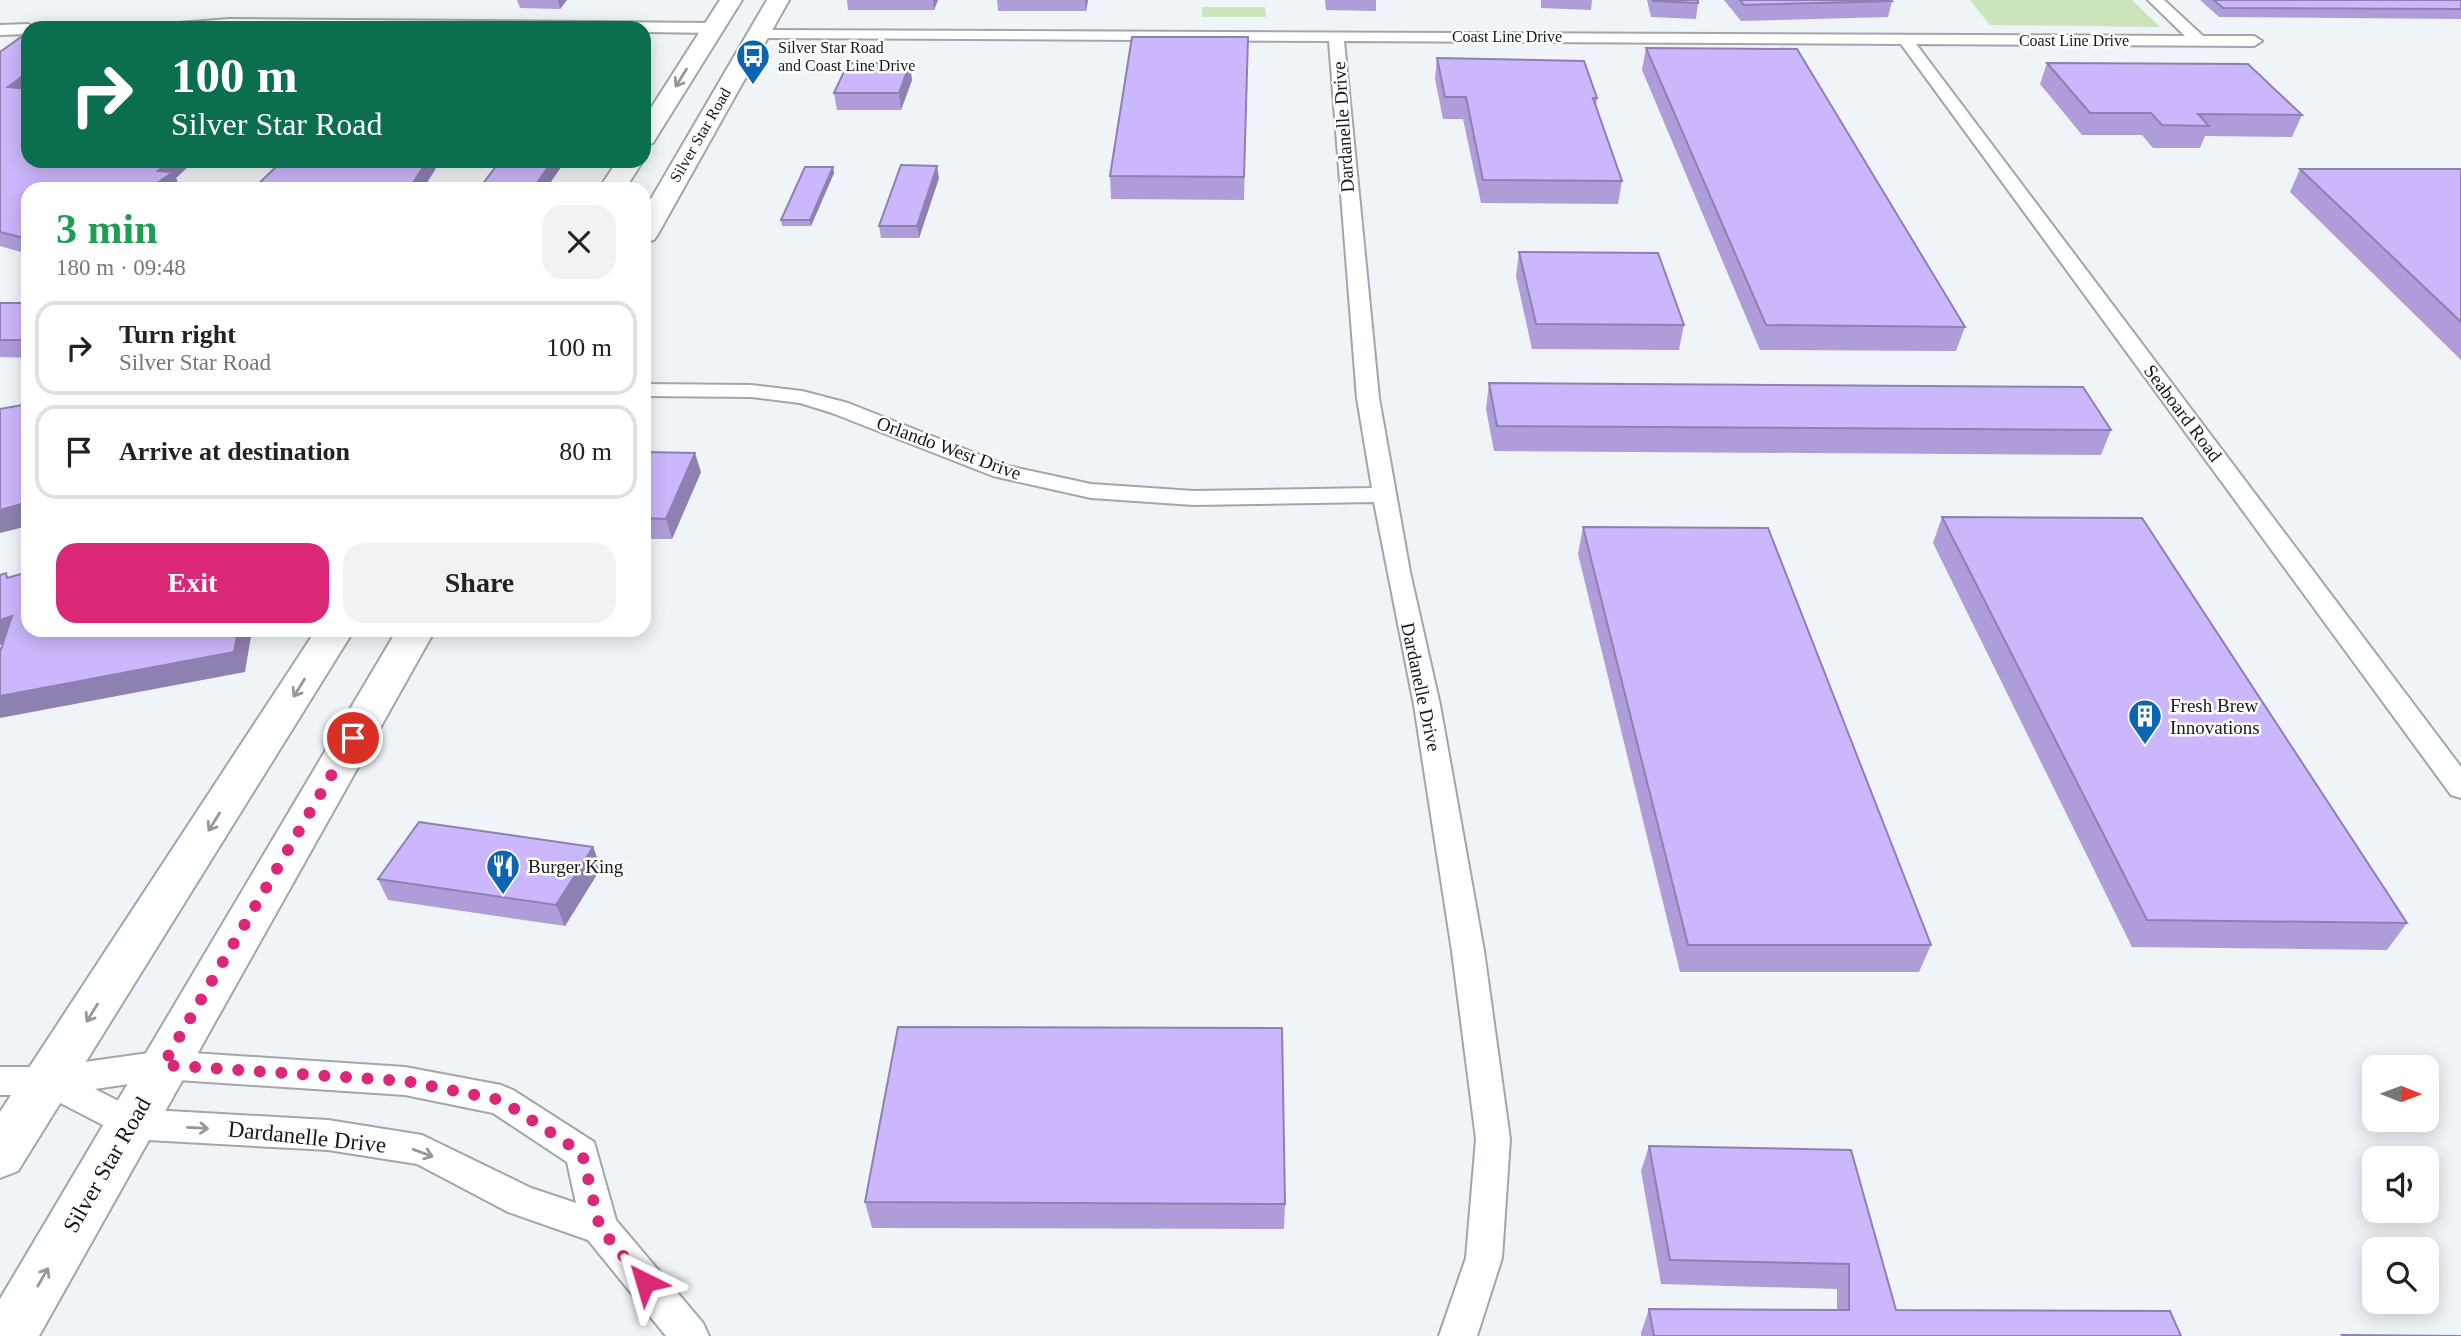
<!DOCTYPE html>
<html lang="en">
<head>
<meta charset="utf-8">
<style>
  :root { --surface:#fff; --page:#f2f2f2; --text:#222; --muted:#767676; --line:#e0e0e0; --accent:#db2777 }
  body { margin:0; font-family:Georgia,serif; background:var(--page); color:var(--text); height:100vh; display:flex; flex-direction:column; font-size:26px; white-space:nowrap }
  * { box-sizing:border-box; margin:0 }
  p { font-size:23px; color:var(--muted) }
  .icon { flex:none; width:38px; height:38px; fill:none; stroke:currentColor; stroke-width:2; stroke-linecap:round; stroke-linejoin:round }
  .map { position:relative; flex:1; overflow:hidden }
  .sheet { position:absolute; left:21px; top:182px; width:630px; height:455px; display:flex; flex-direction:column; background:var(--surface); border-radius:21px; box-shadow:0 4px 18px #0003 }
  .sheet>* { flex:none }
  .guide { position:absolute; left:21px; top:21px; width:630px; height:147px; border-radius:21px; box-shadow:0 4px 18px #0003; background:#0b6e4f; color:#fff; overflow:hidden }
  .needle { width:46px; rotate:91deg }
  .buttons { position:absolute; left:2362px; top:1055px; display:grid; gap:14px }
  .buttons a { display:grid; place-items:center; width:77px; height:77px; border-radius:14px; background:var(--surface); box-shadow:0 4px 18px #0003; font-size:35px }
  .pin { position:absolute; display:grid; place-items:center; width:60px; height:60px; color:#fff; margin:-30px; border:4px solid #fff; border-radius:50%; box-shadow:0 2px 7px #0007 }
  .me { position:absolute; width:77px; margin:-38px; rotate:320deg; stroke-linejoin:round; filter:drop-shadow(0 0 5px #0008) }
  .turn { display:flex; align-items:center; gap:24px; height:147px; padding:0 35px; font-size:32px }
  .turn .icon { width:91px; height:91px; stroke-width:2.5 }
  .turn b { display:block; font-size:49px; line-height:60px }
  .round { display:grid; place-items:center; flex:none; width:74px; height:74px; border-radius:21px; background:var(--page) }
  .summary { display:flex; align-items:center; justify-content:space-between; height:119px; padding:0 35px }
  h1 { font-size:42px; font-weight:800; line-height:52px; color:#1e9e55 }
  .primary-button { display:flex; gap:14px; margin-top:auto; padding:14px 35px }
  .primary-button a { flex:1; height:80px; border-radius:21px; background:var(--accent); color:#fff; font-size:28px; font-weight:800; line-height:80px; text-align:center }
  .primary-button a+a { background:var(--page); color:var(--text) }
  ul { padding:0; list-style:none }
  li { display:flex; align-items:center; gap:21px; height:94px; margin:0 14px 10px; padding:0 21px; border:4px solid var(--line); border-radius:21px }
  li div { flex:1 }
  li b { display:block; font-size:26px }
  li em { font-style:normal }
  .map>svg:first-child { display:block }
</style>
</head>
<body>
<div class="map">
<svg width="2461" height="1336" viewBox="0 0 2461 1336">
  <rect width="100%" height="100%" fill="#eff4f8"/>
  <path fill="#cbe4bb" d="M1970,0H2132L2160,27L1990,25Z
    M1202,7H1265L1266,17H1202Z"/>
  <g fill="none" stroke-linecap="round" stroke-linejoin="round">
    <g stroke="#a1a6aa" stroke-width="4">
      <path id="minor" d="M2148,0H2164L2203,36H2254L2262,41L2254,46L1916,44L2461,767V798L2451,795L1901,44L1344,41L1379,398L1410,572L1440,705L1484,951L1510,1139L1502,1258L1477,1336H1439L1466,1258L1476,1139L1452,951L1414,705L1374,502L1194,505L1091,498L993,476L832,413L800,403L751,397L644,396V384L751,385L802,391L848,403L1008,466L1091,484L1194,491L1372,488L1357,398L1329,41L759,38L754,36L751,33L754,30L2185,36Z
        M229,19L714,23L722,28L714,33L644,32V28H170L178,23Z
        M28,24L35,28H28V34L0,35V25Z
        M163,1051L405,1067L501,1085L513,1090L594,1142L616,1220L703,1323L709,1336H666L588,1240L508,1212L417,1164L328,1150L130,1139L45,1095H0V1067H49ZM163,1079L405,1095L493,1113L567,1162L576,1203L531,1188L422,1135L328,1120L134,1109L95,1089Z"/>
    </g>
    <g stroke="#a1a6aa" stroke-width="4">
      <path id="secondary" d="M720,0H742L656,138L653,143L644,145V119Z
        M767,0H789L658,234L654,240L644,242V211Z
        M617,161H643L625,189H599Z
        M316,630H354L18,1171L0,1178V1112Z
        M397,630H435L39,1336H0V1299Z"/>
    </g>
    <use href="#minor" fill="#fff" fill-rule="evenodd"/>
    <use href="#secondary" fill="#fff" fill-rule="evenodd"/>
  </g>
  <path fill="#af9dd9" d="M517,0H567L560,9L520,8Z
    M847,0H938L934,10H848Z
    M997,0H1088L1086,11H998Z
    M1325,0H1376V11L1326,10Z
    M1541,0H1592L1591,10L1541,8Z
    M1647,0H1698V3L1696,19L1651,17Z
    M1724,0H1891L1892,1L1888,17L1741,21Z
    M2200,0H2461V19L2219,17Z
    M1248,37L1244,200L1111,199L1110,176Z
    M1646,48L1965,327L1956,351L1760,350L1642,70Z
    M0,52L28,161H194L176,178L180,189H28V254L0,246Z
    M1437,58L1597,98L1596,106L1622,181L1618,204L1481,203L1463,119H1443L1435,79Z
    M2047,63L2302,115L2292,137L2205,136L2200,148H2153L2142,135H2082L2040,84Z
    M912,80L901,110H837L834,93Z
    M833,167L834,173L811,226H782L781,220Z
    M2300,169H2461V360L2290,192Z
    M939,178L919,238H881L879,226Z
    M1519,252L1684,325L1679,350L1532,349L1516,276Z
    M0,303H28V358L0,357Z
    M1489,383L2111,430L2101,455L1494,451L1486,409Z
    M644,452L701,472L672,539H644Z
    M1942,517L2407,923L2387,950L2132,947L1933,543Z
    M1583,527L1931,945L1919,972H1680L1578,554Z
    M593,847L601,868L565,926L388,900L378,879Z
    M1649,1146L1851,1150L1896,1310L2181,1336H1641V1333L1649,1309H1837V1289L1661,1284L1641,1171Z
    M865,1202L1285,1204L1284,1229L872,1228Z"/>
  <path fill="#8e80b0" d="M558,0H567L560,9Z
    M933,0H938L934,10Z
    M1085,0H1088L1086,11Z
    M910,63L912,80L901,110L899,93Z
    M28,72V93L8,87Z
    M170,161H194L176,178L180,189H149L158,171Z
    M427,161H439L435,170L423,189H409Z
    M552,161H561L562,166L546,189H533Z
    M937,166L939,178L919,238L917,226Z
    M833,167L834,173L811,226L810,220Z
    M695,453L701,472L672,539L666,519Z
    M28,502V526L0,533V510Z
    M12,616L25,637L0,645V620Z
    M238,630H252L245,672L0,718V696Z
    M593,847L601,868L565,926L556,905Z"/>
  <path fill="#cbb7fc" stroke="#8e80b0" stroke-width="2" d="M1653,0H1698V3L1653,1Z
    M1740,0H1891L1892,1L1744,5Z
    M2214,0H2461V9L2223,8Z
    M21,37H28V72L8,87L28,89V161H170L158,171L173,172L149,189H28V239L0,232V52Z
    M1132,37H1248L1244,177L1110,176Z
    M1646,48L1797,49L1965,327L1766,325Z
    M1437,58L1584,61L1597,98H1593L1622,181L1483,180L1466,97H1445Z
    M848,63H910L899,93H834Z
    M2047,63L2248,64L2302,115L2198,114L2209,126L2162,125L2151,113H2090Z
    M282,161H427L409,189H253Z
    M500,161H552L533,189H479Z
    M901,165L937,166L917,226H879Z
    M805,167H833L810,220H781Z
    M2300,169H2461V322Z
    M1519,252L1658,253L1684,325L1536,324Z
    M0,303H28V340H0Z
    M1489,383L2083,387L2111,430L1497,426Z
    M28,404V502L0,510V409Z
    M644,452L695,453L666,519L644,518Z
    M1942,517L2142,518L2407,923L2147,920Z
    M1583,527L1768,528L1931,945H1688Z
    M28,572V630H238L234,652L0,696V652L12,616L0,620V575L6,573L7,578Z
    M419,822L593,847L556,905L378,879Z
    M898,1027L1282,1028L1285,1204L865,1202Z
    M1649,1146L1851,1150L1896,1310L2170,1311L2181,1336H1654L1649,1309L1849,1310V1264L1670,1260Z
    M2342,1335L2461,1336H2343Z"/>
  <defs><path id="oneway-shaft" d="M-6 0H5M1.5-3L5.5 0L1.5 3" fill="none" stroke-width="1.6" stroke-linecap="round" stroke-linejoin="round" transform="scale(1.75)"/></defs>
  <g stroke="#969797">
    <use href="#oneway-shaft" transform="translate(681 78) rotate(122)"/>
    <use href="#oneway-shaft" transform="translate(299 688) rotate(122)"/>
    <use href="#oneway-shaft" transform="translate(214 822) rotate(122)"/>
    <use href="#oneway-shaft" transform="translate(92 1013) rotate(122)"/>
    <use href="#oneway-shaft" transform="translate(198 1128) rotate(3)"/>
    <use href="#oneway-shaft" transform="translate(423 1153) rotate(20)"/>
    <use href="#oneway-shaft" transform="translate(43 1277) rotate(-60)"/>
  </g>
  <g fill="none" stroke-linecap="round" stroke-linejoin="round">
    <path stroke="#db2777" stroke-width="12" stroke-dasharray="0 21.6" d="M353,738L163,1065L405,1081L501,1100L582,1153L600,1228L645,1282"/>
  </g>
  <defs>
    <g id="bus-pin" transform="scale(1.75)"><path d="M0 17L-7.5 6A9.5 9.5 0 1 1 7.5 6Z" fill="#0d64b2" stroke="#fff"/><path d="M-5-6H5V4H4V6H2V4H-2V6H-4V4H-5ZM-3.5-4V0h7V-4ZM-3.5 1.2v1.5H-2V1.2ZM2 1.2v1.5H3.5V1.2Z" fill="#fff"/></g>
    <g id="building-pin" transform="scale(1.75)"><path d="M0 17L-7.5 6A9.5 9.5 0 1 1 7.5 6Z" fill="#0d64b2" stroke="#fff"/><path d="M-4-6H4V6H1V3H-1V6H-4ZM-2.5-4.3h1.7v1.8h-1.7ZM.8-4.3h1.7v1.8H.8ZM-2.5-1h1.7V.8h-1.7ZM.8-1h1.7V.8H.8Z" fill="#fff"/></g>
    <g id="restaurant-pin" transform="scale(1.75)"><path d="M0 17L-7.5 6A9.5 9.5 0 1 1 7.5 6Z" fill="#0d64b2" stroke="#fff"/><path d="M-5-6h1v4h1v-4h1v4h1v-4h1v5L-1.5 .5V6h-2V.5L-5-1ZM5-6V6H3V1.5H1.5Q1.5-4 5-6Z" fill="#fff"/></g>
  </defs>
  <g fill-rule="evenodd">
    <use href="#bus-pin" x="753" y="56"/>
    <use href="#building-pin" x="2145" y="716"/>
    <use href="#restaurant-pin" x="503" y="866"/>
  </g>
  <g text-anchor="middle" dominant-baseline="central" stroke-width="5" stroke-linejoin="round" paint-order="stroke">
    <g font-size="16" fill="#151718" stroke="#fff">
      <text x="1507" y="36">Coast Line Drive</text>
      <text x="2074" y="40">Coast Line Drive</text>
      <text transform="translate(700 135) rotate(-60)">Silver Star Road</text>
    </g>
    <g font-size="16" fill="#151718" stroke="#fff" text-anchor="start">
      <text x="778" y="47">Silver Star Road<tspan x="778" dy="18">and Coast Line Drive</tspan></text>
    </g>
    <g font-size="19" fill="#151718" stroke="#fff">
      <text transform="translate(1343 127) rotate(-94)">Dardanelle Drive</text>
      <text transform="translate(2183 413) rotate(53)">Seaboard Road</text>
      <text transform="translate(949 448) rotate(20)">Orlando West Drive</text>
      <text transform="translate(1421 687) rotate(78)">Dardanelle Drive</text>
    </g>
    <g font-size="19" fill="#151718" stroke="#fff" text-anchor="start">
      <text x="2170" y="705">Fresh Brew<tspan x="2170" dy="22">Innovations</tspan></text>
      <text x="528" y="866">Burger King</text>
    </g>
    <g font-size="23" fill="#151718" stroke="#fff">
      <text transform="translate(307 1137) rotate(6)">Dardanelle Drive</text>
      <text transform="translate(107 1165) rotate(-60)">Silver Star Road</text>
    </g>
  </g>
</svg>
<div class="buttons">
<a><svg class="needle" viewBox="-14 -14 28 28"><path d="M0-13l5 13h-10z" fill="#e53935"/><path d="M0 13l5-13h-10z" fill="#767676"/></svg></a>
<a><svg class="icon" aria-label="sound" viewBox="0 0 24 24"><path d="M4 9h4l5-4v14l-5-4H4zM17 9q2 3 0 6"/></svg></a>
<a><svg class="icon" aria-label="search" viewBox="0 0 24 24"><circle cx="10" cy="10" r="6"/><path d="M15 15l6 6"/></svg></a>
</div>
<div class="pin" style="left:353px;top:738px;background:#d93025"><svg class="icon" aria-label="arrive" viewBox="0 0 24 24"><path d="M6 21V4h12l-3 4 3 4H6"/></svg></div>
<svg class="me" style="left:645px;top:1282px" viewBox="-20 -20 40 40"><path d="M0-17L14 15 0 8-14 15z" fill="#db2777" stroke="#fff" stroke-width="4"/></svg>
<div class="guide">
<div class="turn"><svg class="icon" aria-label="right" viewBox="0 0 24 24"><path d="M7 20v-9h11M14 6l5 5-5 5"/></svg><div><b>100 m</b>Silver Star Road</div></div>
</div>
<section class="sheet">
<div class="summary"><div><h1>3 min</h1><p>180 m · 09:48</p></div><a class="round"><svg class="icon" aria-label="close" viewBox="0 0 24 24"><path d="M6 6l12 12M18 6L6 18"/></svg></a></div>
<ul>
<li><svg class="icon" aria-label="right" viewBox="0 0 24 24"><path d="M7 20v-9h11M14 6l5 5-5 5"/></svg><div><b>Turn right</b><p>Silver Star Road</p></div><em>100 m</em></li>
<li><svg class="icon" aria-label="arrive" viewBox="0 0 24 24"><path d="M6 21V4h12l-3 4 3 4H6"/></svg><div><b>Arrive at destination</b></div><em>80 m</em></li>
</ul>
<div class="primary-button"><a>Exit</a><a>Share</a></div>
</section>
</div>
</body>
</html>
